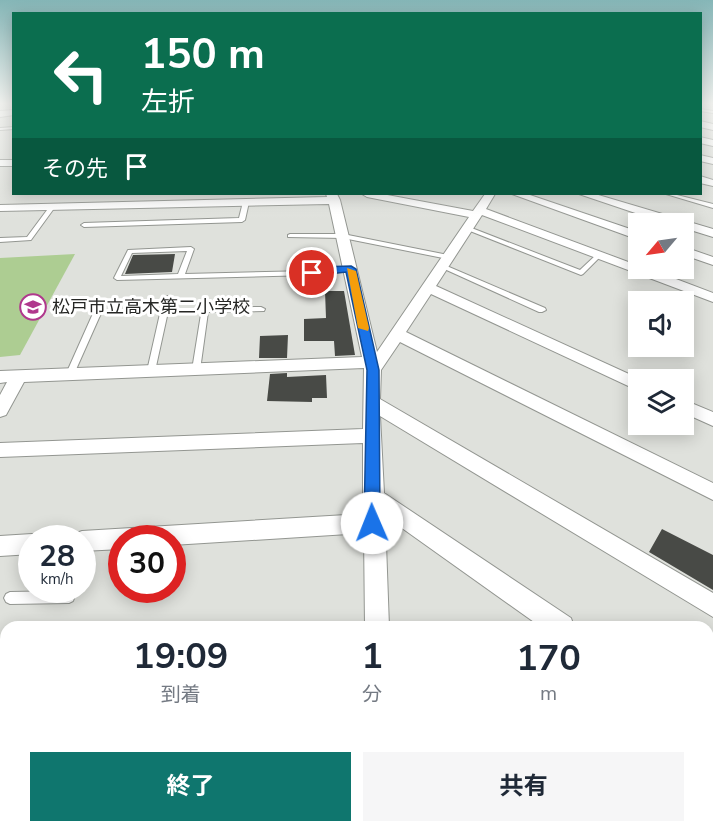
<!DOCTYPE html>
<html lang="ja">
<head>
<meta charset="utf-8">
<style>
  :root { --surface:#fff; --page:#f6f6f7; --text:#1f2937; --muted:#747a83; --accent:#0f766e }
  body { margin:0; font-family:"Nunito Sans","Noto Sans JP",sans-serif; background:var(--page); color:var(--text); height:100vh; display:flex; flex-direction:column; font-size:22px; white-space:nowrap }
  * { box-sizing:border-box; margin:0 }
  p { font-size:20px; color:var(--muted) }
  .icon { flex:none; width:33px; height:33px; fill:none; stroke:currentColor; stroke-width:2; stroke-linecap:round; stroke-linejoin:round }
  .map { position:relative; flex:1; overflow:hidden }
  .panel { position:absolute; left:0px; top:621px; width:714px; height:212px; display:flex; flex-direction:column; background:var(--surface); border-radius:18px 18px 0 0; box-shadow:0 3px 15px #0003 }
  .panel>* { flex:none }
  .top-card { position:absolute; left:12px; top:12px; width:690px; height:183px; border-radius:0px; box-shadow:0 3px 15px #0003; background:#0b6e4f; color:#fff; overflow:hidden }
  .needle { width:39px; rotate:241deg }
  .fabs { position:absolute; left:628px; top:213px; display:grid; gap:12px }
  .fabs a { display:grid; place-items:center; width:66px; height:66px; border-radius:0px; background:var(--surface); box-shadow:0 3px 15px #0003; font-size:30px }
  .speed { position:absolute; left:18px; top:525px; display:flex; gap:12px; font-size:30px; font-weight:700; text-align:center }
  .speed>* { display:grid; place-content:center; width:78px; height:78px; border-radius:50%; background:var(--surface); box-shadow:0 3px 15px #0003; line-height:1 }
  .speed small { font-size:15px; font-weight:400 }
  .speed .limit { border:9px solid #d22; background:#fff; color:#111 }
  .pin { position:absolute; display:grid; place-items:center; width:51px; height:51px; color:#fff; margin:-26px; border:3px solid #fff; border-radius:50%; box-shadow:0 2px 6px #0007 }
  .me { position:absolute; width:66px; margin:-33px; rotate:359deg; stroke-linejoin:round; filter:drop-shadow(0 0 4px #0008) }
  .turn { display:flex; align-items:center; gap:21px; height:126px; padding:0 30px; font-size:27px }
  .turn .icon { width:78px; height:78px; stroke-width:2.5 }
  .turn b { display:block; font-size:42px; line-height:51px }
  .then { display:flex; align-items:center; height:57px; padding:0 30px; background:#0003; gap:12px; font-size:22px }
  .eta { display:flex; justify-content:space-evenly; align-items:center; height:102px; text-align:center }
  .eta b { font-size:36px; font-weight:700; line-height:42px }
  .button { display:flex; gap:12px; margin-top:auto; padding:12px 30px }
  .button a { flex:1; height:69px; border-radius:0px; background:var(--accent); color:#fff; font-size:24px; font-weight:700; line-height:69px; text-align:center }
  .button a+a { background:var(--page); color:var(--text) }
  .map>svg:first-child { display:block }
</style>
</head>
<body>
<div class="map">
<svg width="713" height="832" viewBox="0 0 713 832">
  <rect width="100%" height="100%" fill="#dfe1dc"/>
  <path fill="#adcd92" d="M75,254L20,355L0,357V258Z"/>
  <path fill="#484a46" d="M175,254L172,272L125,274L133,255Z
    M325,291H344L355,355L335,356L334,341H304V319L326,318Z
    M288,335L287,358H259L260,336Z
    M287,373V377L326,375L327,398H312V402L267,401L270,374Z
    M662,529L713,555V590L649,552Z"/>
  <g fill="none" stroke-linecap="round" stroke-linejoin="round">
    <g stroke="#939691" stroke-width="2">
      <path id="service" d="M700,109L713,111V113L700,111Z
        M14,127V129L0,130V128Z
        M666,194H673L713,204V208Z
        M246,200L249,202L245,220L242,222L84,227L81,225L84,223L239,218L243,202Z
        M50,206L55,207L31,240L0,242V238L27,237Z
        M465,227H469L580,270L597,254L602,255L583,274L581,275L465,229Z
        M290,234H343L448,255L451,257L448,259L343,238L288,237V235Z
        M191,247L194,249L185,274L311,271L320,268L351,267L354,269L351,271L321,272L312,275L117,280L114,278L128,250ZM187,251L178,274L121,276L132,253Z
        M442,264L545,308L546,310L542,312H539L440,267V265Z
        M164,296H167L171,298L155,371L151,374L147,371Z
        M261,307L265,309L264,311L208,312L200,370L199,372H193L192,370L202,308Z
        M95,309H98L102,311L74,374L70,377L67,376L66,374Z
        M65,590H77L73,601L69,603L10,604L6,602L4,598L6,594L10,592L65,591Z"/>
    </g>
    <g stroke="#939691" stroke-width="2">
      <path id="minor" d="M14,110V115L0,117V111Z
        M700,121L713,124V130L700,127Z
        M700,137L713,140V146L700,143Z
        M700,155L713,158V164L700,161Z
        M0,160H14V166H0Z
        M700,176L713,180V186L700,183Z
        M326,194H337L340,200L377,352L469,217L367,197L362,194H382L473,211L485,194H495L486,209L639,266V268H647L713,293V302L482,215L436,286L642,380H639V391L431,294L406,332L713,483V500L400,342L381,370L380,399L713,593V617L380,416L384,493L571,618L574,627H541L385,516L389,627H365L364,533L172,545V538H122V549L82,551V538H72L74,534L82,531L363,514V443L0,457V443L363,429L364,368L24,382L6,415L0,417V395L7,382L0,383V371L362,357L329,204L0,211V205L327,197Z
        M512,194H527L639,232V240Z
        M579,194H595L713,229V237L684,228V224H668Z
        M684,247L713,257V265L684,255Z
        M684,400L713,412V426L684,413Z
        M32,534L40,538H32V554L0,556V536Z
        M708,714L713,716V745L708,743Z
        M708,810L713,812V832H696L693,826H708Z
        M100,826H131V832H99Z
        M150,826H189L187,832H147Z
        M265,826H296L298,832H266Z"/>
    </g>
    <use href="#service" fill="#fff" fill-rule="evenodd"/>
    <use href="#minor" fill="#fff" fill-rule="evenodd"/>
  </g>
  <linearGradient id="sky" x2="0" y2="1"><stop stop-color="#85b6b7"/><stop offset="0.47" stop-color="#f1f2ef"/><stop offset="1" stop-color="#f1f2ef" stop-opacity="0"/></linearGradient>
  <rect width="713" height="220" fill="url(#sky)"/>
  <path fill="#1a73e8" stroke="#114b97" stroke-width="1.5" d="M351,266L356,269L379,370L380,523L378,528H367L364,523L367,370L346,272L312,276L307,273L320,267Z"/>
  <path fill="#f59e0b" d="M347,268L356,271L369,328L368,331L358,328Z"/>
  <defs>
    <g id="school-ring" transform="scale(1.35)"><circle r="9.5" fill="#fff" stroke="#b0388d" stroke-width="1.5"/><path d="M0-5L7-2L0 1L-7-2ZM-4 1L0 2.5L4 1V4Q0 6-4 4Z" fill="#b0388d"/></g>
  </defs>
  <g fill-rule="evenodd">
    <use href="#school-ring" x="33" y="307"/>
  </g>
  <g text-anchor="middle" dominant-baseline="central" stroke-width="6" stroke-linejoin="round" paint-order="stroke">
    <g font-size="18" fill="#262725" stroke="#fff" text-anchor="start">
      <text x="52" y="307">松戸市立高木第二小学校</text>
    </g>
  </g>
</svg>
<div class="fabs">
<a><svg class="needle" viewBox="-14 -14 28 28"><path d="M0-13l5 13h-10z" fill="#e53935"/><path d="M0 13l5-13h-10z" fill="#747a83"/></svg></a>
<a><svg class="icon" aria-label="sound" viewBox="0 0 24 24"><path d="M4 9h4l5-4v14l-5-4H4zM17 9q2 3 0 6"/></svg></a>
<a><svg class="icon" aria-label="layers" viewBox="0 0 24 24"><path d="M12 4l9 5-9 5-9-5zM3 14l9 5 9-5"/></svg></a>
</div>
<div class="speed"><div>28<small>km/h</small></div><div class="limit">30</div></div>
<div class="pin" style="left:312px;top:273px;background:#d93025"><svg class="icon" aria-label="arrive" viewBox="0 0 24 24"><path d="M6 21V4h12l-3 4 3 4H6"/></svg></div>
<svg class="me" style="left:372px;top:523px" viewBox="-20 -20 40 40"><circle r="19" fill="#fff"/><path d="M0-13L10 11 0 6-10 11z" fill="#1a73e8"/></svg>
<div class="top-card">
<div class="turn"><svg class="icon" aria-label="left" viewBox="0 0 24 24"><path d="M17 20v-9H6M10 6l-5 5 5 5"/></svg><div><b>150 m</b>左折</div></div>
<div class="then">その先<svg class="icon" aria-label="arrive" viewBox="0 0 24 24"><path d="M6 21V4h12l-3 4 3 4H6"/></svg></div>
</div>
<section class="panel">
<div class="eta">
<div><b>19:09</b><p>到着</p></div>
<div><b>1</b><p>分</p></div>
<div><b>170</b><p>m</p></div>
</div>
<div class="button"><a>終了</a><a>共有</a></div>
</section>
</div>
</body>
</html>
